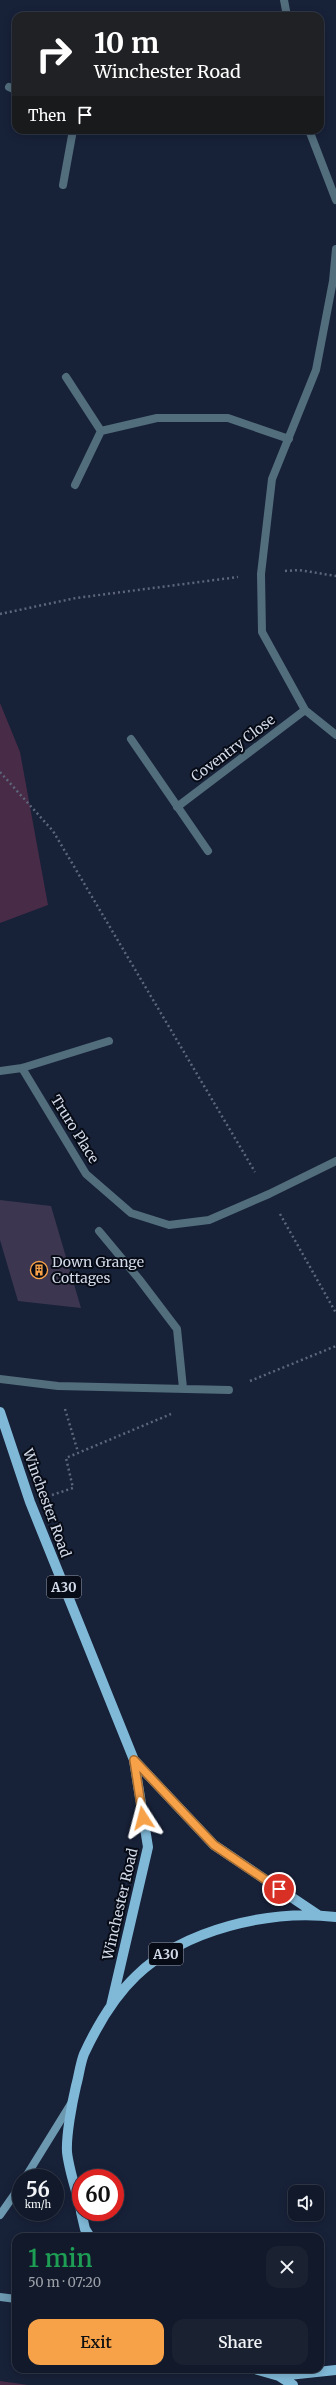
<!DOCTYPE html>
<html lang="en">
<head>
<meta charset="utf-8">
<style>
  :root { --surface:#11192a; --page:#1a2232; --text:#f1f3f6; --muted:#9ca0a8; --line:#303847; --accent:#f7a149 }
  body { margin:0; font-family:Merriweather,serif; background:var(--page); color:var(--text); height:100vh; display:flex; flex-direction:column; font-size:15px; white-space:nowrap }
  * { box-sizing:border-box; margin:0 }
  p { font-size:13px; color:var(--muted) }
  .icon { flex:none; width:22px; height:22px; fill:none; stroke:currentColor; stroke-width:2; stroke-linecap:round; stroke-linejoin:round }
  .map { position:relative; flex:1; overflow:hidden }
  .panel { position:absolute; left:12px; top:2233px; width:312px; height:140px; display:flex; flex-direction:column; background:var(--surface); border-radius:12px; box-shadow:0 2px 10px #0003,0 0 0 1px var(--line) }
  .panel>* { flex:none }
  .hud { position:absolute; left:12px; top:12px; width:312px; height:122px; border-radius:12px; box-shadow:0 2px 10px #0003,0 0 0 1px var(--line); background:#202124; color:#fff; overflow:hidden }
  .buttons { position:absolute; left:288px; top:2185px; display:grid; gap:8px }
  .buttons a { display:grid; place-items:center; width:36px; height:36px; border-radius:8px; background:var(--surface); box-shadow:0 2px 10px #0003,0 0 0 1px var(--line); font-size:20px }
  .speed { position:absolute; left:12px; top:2169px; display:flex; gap:8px; font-size:20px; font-weight:700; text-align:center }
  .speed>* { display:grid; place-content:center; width:52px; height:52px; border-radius:50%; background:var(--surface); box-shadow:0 2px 10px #0003,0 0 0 1px var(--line); line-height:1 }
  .speed small { font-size:10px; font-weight:400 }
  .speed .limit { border:6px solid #d22; background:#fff; color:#111 }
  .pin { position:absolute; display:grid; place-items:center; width:34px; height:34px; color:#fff; margin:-17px; border:2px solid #fff; border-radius:50%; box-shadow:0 1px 4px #0007 }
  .me { position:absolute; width:44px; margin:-22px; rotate:351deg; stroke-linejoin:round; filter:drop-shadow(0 0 3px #0008) }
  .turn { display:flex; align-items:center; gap:14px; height:84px; padding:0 16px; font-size:18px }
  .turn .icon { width:52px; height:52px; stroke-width:2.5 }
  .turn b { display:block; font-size:28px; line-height:34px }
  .then { display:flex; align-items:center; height:38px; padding:0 16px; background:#0003; gap:8px; font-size:15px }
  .round { display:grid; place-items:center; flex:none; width:42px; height:42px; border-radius:12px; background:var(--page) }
  .headline { display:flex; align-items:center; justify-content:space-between; height:68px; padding:0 16px }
  h1 { font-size:24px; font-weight:600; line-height:30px; color:#1e9e55 }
  .primary-button { display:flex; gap:8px; margin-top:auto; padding:8px 16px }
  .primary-button a { flex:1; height:46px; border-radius:12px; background:var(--accent); color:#111; font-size:16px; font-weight:600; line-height:46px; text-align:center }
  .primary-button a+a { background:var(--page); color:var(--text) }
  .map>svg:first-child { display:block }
</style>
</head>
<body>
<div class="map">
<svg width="336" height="2385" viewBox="0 0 336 2385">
  <rect width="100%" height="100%" fill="#172138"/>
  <path fill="#482b47" d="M0,703L20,752L48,905L0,923Z
    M0,2381L28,2385H0Z"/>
  <path fill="#3d3650" d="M0,1200L51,1206L81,1308L18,1301L0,1240Z"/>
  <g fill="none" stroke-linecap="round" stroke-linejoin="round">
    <path stroke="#5d667a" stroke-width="2.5" stroke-dasharray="2 3" stroke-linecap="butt" d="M285,571L299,570L336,576
      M0,614L76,598L238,577
      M0,772L53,831L255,1172
      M280,1214L336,1313
      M250,1381L336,1346
      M65,1409L78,1452
      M52,1495L73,1488L66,1458L171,1414"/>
    <path stroke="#526d7c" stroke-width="8" d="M99,1231L139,1279L177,1329L183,1388
      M0,1379L58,1386L229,1390"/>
    <path stroke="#526d7c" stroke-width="8" d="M284,0L287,16
      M9,87L16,90
      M309,130L336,200
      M63,185L73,130
      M336,249L333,281L316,370L272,479L261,574L262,632L305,710L336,735
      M66,377L101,431L75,485
      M101,431L157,418H228L289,439
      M131,739L208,851
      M177,807L305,710
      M22,1068L86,1174L131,1213L169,1225L209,1220L269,1194L336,1161
      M0,1071L22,1068L109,1041"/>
    <path stroke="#6c98b0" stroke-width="8" d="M25,2178L72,2102
      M0,2215L21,2185
      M0,2297L16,2299"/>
    <path stroke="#80b9d8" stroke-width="10" d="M0,1412L30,1502L134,1760L148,1847L111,2006
      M134,1760L214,1845L318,1915
      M81,2211C77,2192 69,2171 67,2152C66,2136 72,2103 76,2086C79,2076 80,2064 84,2054C97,2026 114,1997 136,1976C184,1929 271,1909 336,1917
      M81,2212L85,2229L90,2237
      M255,2369L279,2376L336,2370
      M279,2376L293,2385"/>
  </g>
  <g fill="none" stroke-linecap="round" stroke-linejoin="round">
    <g stroke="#a1692f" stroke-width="10">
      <path id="route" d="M143,1818L134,1760L214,1845L279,1889"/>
    </g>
    <use href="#route" stroke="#f7a149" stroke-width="7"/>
  </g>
  <defs>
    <g id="building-ring" transform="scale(0.9)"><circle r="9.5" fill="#070b15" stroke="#f7a149" stroke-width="1.5"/><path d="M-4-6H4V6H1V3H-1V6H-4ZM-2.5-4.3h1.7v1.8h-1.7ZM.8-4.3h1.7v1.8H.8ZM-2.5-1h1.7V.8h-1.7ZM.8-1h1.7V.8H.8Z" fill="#f7a149"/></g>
  </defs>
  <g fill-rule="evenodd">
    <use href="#building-ring" x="39" y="1270"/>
  </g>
  <g text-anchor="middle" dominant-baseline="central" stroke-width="4" stroke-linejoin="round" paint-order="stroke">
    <g fill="#070b15" stroke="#959ba9" stroke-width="1">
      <rect x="47" y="1576" width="34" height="22" rx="3"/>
      <rect x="149" y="1943" width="34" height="22" rx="3"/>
    </g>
    <g font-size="13" font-weight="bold" fill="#d2d9e8">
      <text x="64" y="1587">A30</text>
      <text x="166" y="1954">A30</text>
    </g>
    <g font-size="14" fill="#d2d9e8" stroke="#070b15">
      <text transform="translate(233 748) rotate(-37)">Coventry Close</text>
      <text transform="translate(75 1129) rotate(58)">Truro Place</text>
      <text transform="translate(47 1503) rotate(70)">Winchester Road</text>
      <text transform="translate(120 1904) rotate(-77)">Winchester Road</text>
    </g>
    <g font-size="14" fill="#d2d9e8" stroke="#070b15" text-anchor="start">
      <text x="52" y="1262">Down Grange<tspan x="52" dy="16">Cottages</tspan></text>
    </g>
  </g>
</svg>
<div class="buttons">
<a><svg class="icon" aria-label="sound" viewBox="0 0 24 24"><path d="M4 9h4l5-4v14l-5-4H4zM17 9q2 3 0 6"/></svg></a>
</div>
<div class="speed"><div>56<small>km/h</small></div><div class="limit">60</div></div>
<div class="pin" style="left:279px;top:1889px;background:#d93025"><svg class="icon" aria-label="arrive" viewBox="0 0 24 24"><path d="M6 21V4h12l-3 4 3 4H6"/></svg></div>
<svg class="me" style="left:143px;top:1818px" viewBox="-20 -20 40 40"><path d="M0-17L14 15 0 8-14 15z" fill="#f7a149" stroke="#fff" stroke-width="4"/></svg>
<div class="hud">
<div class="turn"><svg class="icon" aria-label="right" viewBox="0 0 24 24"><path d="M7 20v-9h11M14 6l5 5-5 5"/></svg><div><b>10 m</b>Winchester Road</div></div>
<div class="then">Then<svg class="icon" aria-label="arrive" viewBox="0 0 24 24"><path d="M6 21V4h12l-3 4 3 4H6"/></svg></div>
</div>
<section class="panel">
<div class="headline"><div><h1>1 min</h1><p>50 m · 07:20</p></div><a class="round"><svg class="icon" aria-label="close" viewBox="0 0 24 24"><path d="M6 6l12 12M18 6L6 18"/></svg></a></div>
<div class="primary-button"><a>Exit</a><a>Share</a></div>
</section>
</div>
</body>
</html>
